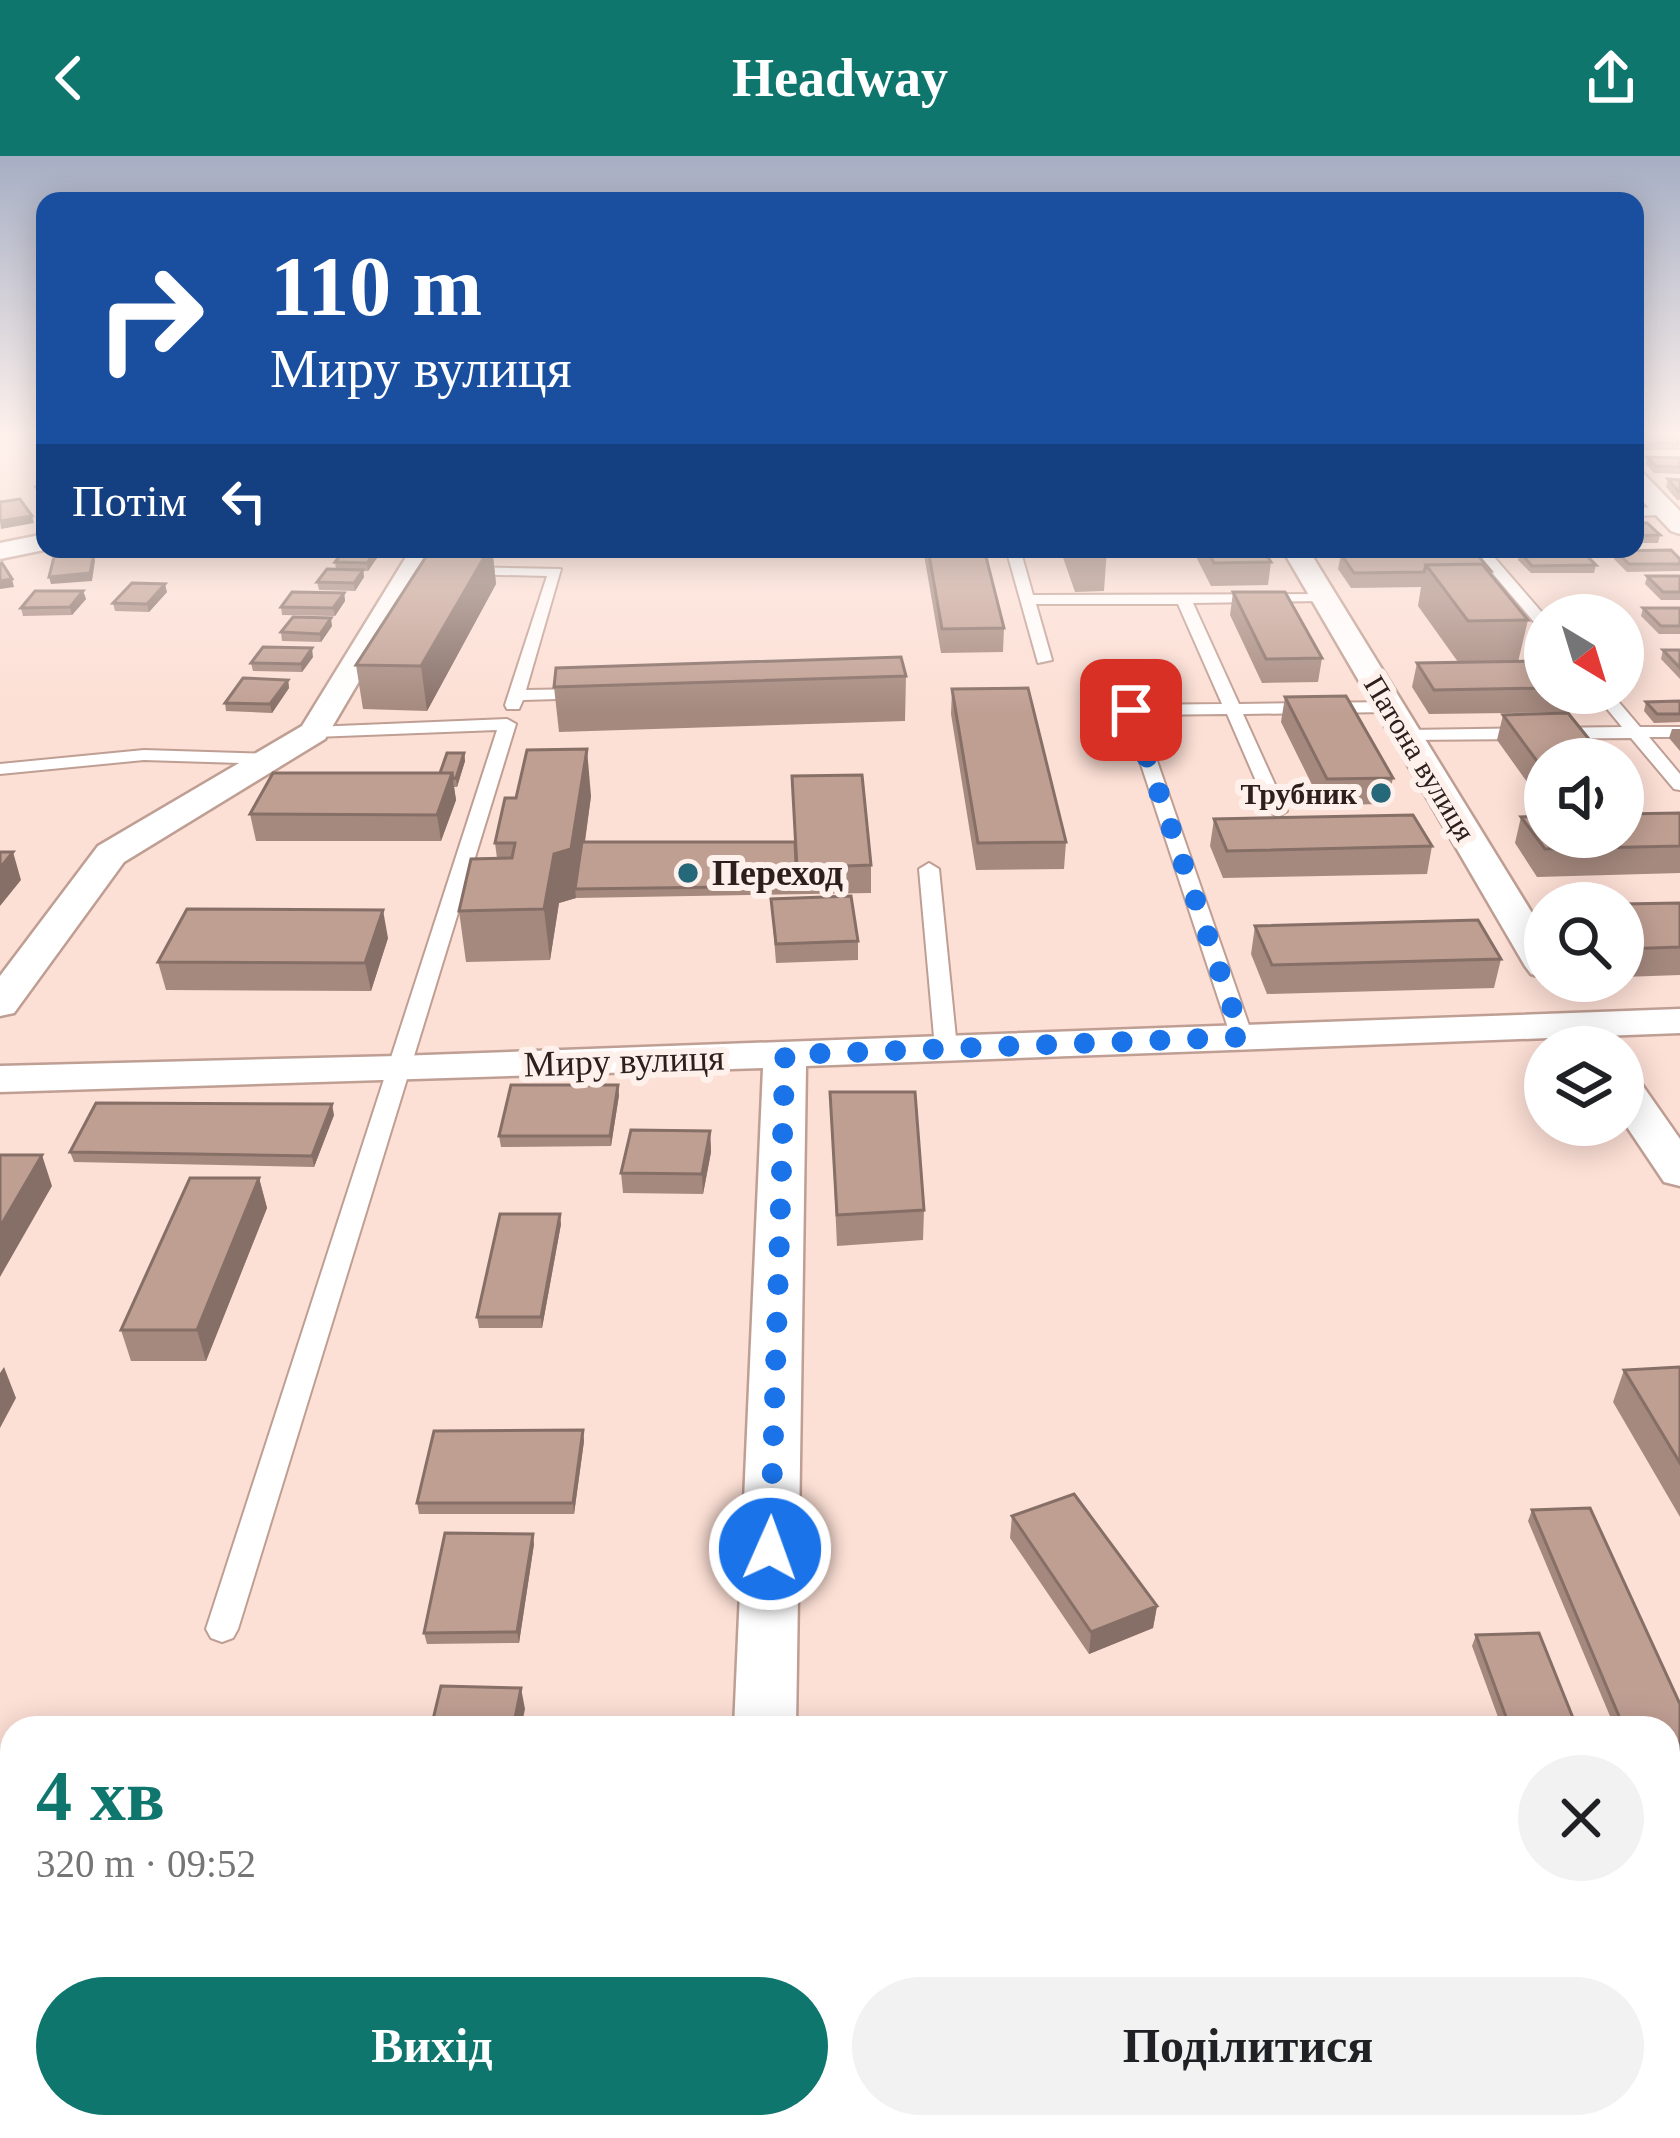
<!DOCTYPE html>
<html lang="uk">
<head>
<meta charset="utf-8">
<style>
  :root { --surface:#fff; --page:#f2f2f2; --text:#202124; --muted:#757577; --accent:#0f766e }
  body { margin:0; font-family:"Times New Roman",serif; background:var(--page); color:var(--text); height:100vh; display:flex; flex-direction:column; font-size:45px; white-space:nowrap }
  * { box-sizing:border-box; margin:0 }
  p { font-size:39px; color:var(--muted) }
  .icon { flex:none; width:66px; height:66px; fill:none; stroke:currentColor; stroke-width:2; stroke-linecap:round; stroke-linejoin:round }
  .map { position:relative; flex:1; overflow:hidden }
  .sheet { position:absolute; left:0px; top:1560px; width:1680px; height:423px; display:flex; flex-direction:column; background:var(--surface); border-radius:36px 36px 0 0; box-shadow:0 6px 30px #0003 }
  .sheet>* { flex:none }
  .guide { position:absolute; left:36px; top:36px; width:1608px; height:366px; border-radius:24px; box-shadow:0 6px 30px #0003; background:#1a4fa0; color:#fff; overflow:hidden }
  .needle { width:78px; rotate:142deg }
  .controls { position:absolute; left:1524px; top:438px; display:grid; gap:24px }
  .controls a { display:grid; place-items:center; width:120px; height:120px; border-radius:50%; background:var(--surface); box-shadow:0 6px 30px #0003; font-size:60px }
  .pin { position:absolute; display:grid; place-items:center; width:102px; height:102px; color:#fff; margin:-51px; border-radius:24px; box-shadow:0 6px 18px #0006 }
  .me { position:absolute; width:132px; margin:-66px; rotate:2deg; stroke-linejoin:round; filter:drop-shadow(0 0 9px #0008) }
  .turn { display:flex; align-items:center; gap:42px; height:252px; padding:0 36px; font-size:54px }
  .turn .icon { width:156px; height:156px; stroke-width:2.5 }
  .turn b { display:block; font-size:84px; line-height:102px }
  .then { display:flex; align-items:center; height:114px; padding:0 36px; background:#0003; gap:24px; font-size:45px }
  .round { display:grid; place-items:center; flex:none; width:126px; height:126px; border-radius:63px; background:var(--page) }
  .headline { display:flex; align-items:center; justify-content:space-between; height:204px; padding:0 36px }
  h1 { font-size:72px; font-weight:700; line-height:90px; color:var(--accent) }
  .primary-button { display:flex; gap:24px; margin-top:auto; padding:24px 36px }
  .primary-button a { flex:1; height:138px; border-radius:72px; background:var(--accent); color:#fff; font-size:48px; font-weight:700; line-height:138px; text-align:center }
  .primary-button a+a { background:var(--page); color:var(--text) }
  header { display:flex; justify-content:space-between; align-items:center; height:156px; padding:0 36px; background:var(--accent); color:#fff; font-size:54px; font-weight:700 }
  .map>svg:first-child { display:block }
</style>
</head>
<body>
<header><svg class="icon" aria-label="back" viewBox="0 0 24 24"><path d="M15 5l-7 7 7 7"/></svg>Headway<svg class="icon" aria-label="share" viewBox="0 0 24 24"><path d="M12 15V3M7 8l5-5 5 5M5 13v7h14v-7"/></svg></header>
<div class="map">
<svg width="1680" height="1982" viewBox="0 0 1680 1982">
  <rect width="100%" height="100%" fill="#fcdfd5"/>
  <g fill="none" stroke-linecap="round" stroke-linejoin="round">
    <g stroke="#bf9e93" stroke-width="4">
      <path id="service" d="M1635,352L1663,351L1670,355L1663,359L1635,360Z
        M1006,393H1020L1033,439L1329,438L1331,441L1324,445L1193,447L1239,548L1390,546L1398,551L1390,556L1243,558L1287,655L1278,661L1269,655L1227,558L1141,559L1253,881L1250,886L1242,888L1231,881L1123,554L1131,549L1222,548L1178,448H1036L1052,504L1038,507Z
        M1472,393H1487L1545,460V475L1540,473Z
        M466,411L561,413L526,534L586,533L594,538L592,542L523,544L519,553H507L505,549L547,420L461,418V412Z
        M1594,537H1611L1640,571H1680V581H1649L1680,618V634L1674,633L1631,582L1407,584L1398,579L1407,574L1622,571Z
        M507,563L516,568L238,1473L233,1482L222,1486L211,1482L206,1473L497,574L314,581L305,576L314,571Z
        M144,594L269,598L278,603L269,608L144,604L0,618V608Z
        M929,707L939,713L957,892L946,899L935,892L919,713Z
        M1680,1899V1939L1668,1941V1901Z
        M1497,1971H1555L1551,1982H1493Z"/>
    </g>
    <g stroke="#bf9e93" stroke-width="5">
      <path id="minor" d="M1635,316L1644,318L1680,355V378L1671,375L1635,337Z
        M45,378L49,393L0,403V387Z
        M411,393H437L325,583L124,706L14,857L0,860V820L98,690L302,570Z
        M1282,393H1308L1545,778V822L1531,818L1525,810Z
        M1680,853V877L806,910L796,1572H734L763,912L0,936V910L398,900Z
        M1623,919L1638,923L1680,983V1030L1664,1026L1623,965Z
        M705,1971H781L780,1982H704Z"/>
    </g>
    <use href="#service" fill="#fff" fill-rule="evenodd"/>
    <use href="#minor" fill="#fff" fill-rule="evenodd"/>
  </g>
  <path fill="#a5897e" d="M1635,279L1680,286L1679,294H1635Z
    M1647,301L1680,302V318L1654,317L1646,308Z
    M1668,323L1680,324V344H1677L1666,331Z
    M1635,367L1660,379L1658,387H1635Z
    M345,393H378L379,399L368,415H363L364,421L355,435L319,434L317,426L336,413L335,406Z
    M431,393H502L499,398H493L496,428L427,555L363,553L356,509Z
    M923,393H984L1004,472L1003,496L941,497Z
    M1060,393H1107L1104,435L1075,436Z
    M1192,393H1263L1271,406L1268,429L1211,430Z
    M1616,395L1680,403V415L1627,416L1614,403Z
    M1520,396L1596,409L1594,417H1531L1518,404Z
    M1341,398L1491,415L1490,418L1528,464L1518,506L1545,505V537H1593L1588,556L1429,558L1412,531L1417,507L1458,506L1418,450L1421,431L1351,432L1338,413Z
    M1647,420H1680V444H1661L1645,428Z
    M83,435L86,443L72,459L23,460L21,452Z
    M167,436L149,456L115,455L113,447Z
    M1233,436L1322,502L1318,526L1262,527L1230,459Z
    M344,437L345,445L335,460L282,459L281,451Z
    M1643,452H1680V478H1659L1641,460Z
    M332,470L321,486L282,485L281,476Z
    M1663,494H1680V523L1661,503Z
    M313,501L302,516L253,515L251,507Z
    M906,520L905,565L559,576L554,531Z
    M288,524L289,532L272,557L226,555L225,547Z
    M952,533L1066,686L1064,713L976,714L951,558Z
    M1285,541L1393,622L1387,648L1322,649L1281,566Z
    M1680,545V566L1654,567L1644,555L1646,546Z
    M1503,559L1545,603V651L1497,584Z
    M1672,573H1680V595L1669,582Z
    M464,597L465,605L457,631H454L456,644L441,685H256L250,658L440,617Z
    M1623,626L1632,638L1626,658L1680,657V717L1537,721L1515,687L1521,661L1623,681Z
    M591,640L585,686L871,709V737L576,742L559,747L550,804L466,806L459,755L497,702L495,687Z
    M1214,663L1432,690L1427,718L1223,722L1210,690Z
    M771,743L858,785V804L776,807Z
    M1680,747V819L1623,821V748Z
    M1255,770L1501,803L1494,832L1267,838L1251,798Z
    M388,782L371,835L166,834L158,806Z
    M830,936L924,1054L923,1084L837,1090Z
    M619,939L611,990L501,991L499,980Z
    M334,959L314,1011L74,1006L70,996Z
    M710,975L711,996L703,1038L623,1037L621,1017Z
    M259,1022L267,1052L206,1205H131L121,1174Z
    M561,1068L542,1172H479L477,1161Z
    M1680,1211V1361L1613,1246L1624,1214Z
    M584,1285L574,1358H419L417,1347Z
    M1532,1354L1680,1548V1727L1668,1698V1572H1615L1528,1365Z
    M1012,1360L1157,1450L1153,1472L1089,1498L1010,1382Z
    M534,1388L519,1487L427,1488L424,1477Z
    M1476,1479L1577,1572H1502L1472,1490Z
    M1668,1798L1678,1824L1673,1835H1668Z
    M0,1811L12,1812V1959H0Z"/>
  <path fill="#866f67" d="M32,360L34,367L1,373L0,365Z
    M378,393L379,399L368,415L367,407Z
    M489,393H492L496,428L427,555L421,510Z
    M94,397L95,405L92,425L51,428L49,421Z
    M363,414L364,421L355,435L354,427Z
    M12,423L14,431L0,433V425Z
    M165,428L167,436L149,456L147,448Z
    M83,435L86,443L72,459L70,451Z
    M344,437L345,445L335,460L333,452Z
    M331,462L332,470L321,486L320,478Z
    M312,492L313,501L302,516L301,508Z
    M288,524L289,532L272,557L270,548Z
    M587,593L591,640L578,733H575L571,693Z
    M464,597L465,605L457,631L456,622Z
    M452,617L456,644L441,685L437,659Z
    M571,693L576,742L559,747L550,804L544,753L554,698Z
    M13,696L21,724L0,750V712Z
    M383,754L388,782L371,835L365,807Z
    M618,929L619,939L611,990L610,980Z
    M332,948L334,959L314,1011L312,1000Z
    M710,975L711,996L703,1038L702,1018Z
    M42,999L52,1030L0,1121V1071Z
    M259,1022L267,1052L206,1205L197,1174Z
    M560,1058L561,1068L542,1172L541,1161Z
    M4,1211L16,1242L0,1272V1217Z
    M583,1274L584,1285L574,1358L573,1347Z
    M533,1378L534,1388L519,1487L517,1476Z
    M1157,1450L1153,1472L1089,1498L1091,1476Z
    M521,1532L525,1553L521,1572H513Z"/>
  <path fill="#c09f93" stroke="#866f67" stroke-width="3" d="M1635,279H1673L1680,287H1635Z
    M1647,301L1680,302V311L1656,310Z
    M1668,323L1680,324V336H1679Z
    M45,329V344L36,331Z
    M20,343L32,360L0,365V346Z
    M1635,367H1647L1660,379L1635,380Z
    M345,393H377L367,407L335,406Z
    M431,393H489L421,510L356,509Z
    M928,393H984L1004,472L942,473Z
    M1078,393H1107L1108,395H1078Z
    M1206,393H1263L1271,406L1214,407Z
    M1671,394L1680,403V408H1629L1616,395Z
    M1582,395L1596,409L1532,410L1520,396Z
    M1475,396L1491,415H1488L1482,408L1426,409L1424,416L1354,417L1341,398Z
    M94,397L90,417L49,421L54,401Z
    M2,407L12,423L0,425V408Z
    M1482,408L1528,464L1468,465L1426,409Z
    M327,413L363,414L354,427L317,426Z
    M1647,420H1680V436H1663Z
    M132,427L165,428L147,448L113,447Z
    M35,435H83L70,451L21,452Z
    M292,436L344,437L333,452L281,451Z
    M1233,436H1285L1322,502L1266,503Z
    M1643,452H1680V470H1661Z
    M293,461L331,462L320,478L281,476Z
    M263,491L312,492L301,508L251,507Z
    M1663,494H1680V512Z
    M901,501L906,520L554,531L556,512Z
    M1545,505V532L1434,534L1417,507Z
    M243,522L288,524L270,548L225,547Z
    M1028,532L1066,686L978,687L952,533Z
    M1346,540L1393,622L1327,623L1285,541Z
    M1680,545V558H1657L1646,546Z
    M1568,557L1605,603H1545V616L1503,559Z
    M587,593L571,693L554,698L544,753L459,755L471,703L512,702L515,687H495L505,642H516L527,594Z
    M447,597H464L456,622L453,623L452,617H440Z
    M273,617H452L437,659L250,658Z
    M862,619L871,709L797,712L792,620Z
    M1623,626L1632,638H1623Z
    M1680,657V690L1545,693L1521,661L1545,660V681H1623V658Z
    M1413,659L1432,690L1227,695L1214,663Z
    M582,686H795L797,730L575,733Z
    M0,696H13L0,712Z
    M851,740L858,785L776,788L771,743Z
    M1680,747V791L1623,793V748Z
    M187,753L383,754L365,807L158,806Z
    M1478,764L1501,803L1272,809L1255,770Z
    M511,929H618L610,980H499Z
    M830,936H915L924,1054L837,1059Z
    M96,947L332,948L312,1000L70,996Z
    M631,974L710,975L702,1018L621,1017Z
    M0,999H42L0,1071Z
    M190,1022H259L197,1174H121Z
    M500,1058H560L541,1161H477Z
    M1680,1211V1307L1624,1214Z
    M583,1274L573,1347H417L434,1275Z
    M1074,1338L1157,1450L1091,1476L1012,1360Z
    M1590,1352L1680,1548V1703L1668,1675V1572H1624L1532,1354Z
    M445,1377L533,1378L517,1476L424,1477Z
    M1539,1477L1577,1572H1510L1476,1479Z
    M441,1530L521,1532L513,1572H431Z
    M1668,1798L1678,1824H1668Z
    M0,1811L12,1812V1949H0Z"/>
  <linearGradient id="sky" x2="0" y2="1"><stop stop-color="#a6aec4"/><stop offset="0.5" stop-color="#fef1ec"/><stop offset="1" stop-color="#fef1ec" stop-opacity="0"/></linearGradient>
  <rect width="1680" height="557" fill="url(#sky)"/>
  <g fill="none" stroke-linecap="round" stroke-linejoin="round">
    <path stroke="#1a73e8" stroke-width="21" stroke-dasharray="0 37.8" d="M770,1393L785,899L1242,881L1131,554"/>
  </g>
  <g fill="#25687a" stroke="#fef0eb" stroke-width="4.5">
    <circle cx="1381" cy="637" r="12"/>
    <circle cx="688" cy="717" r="12"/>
  </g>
  <g text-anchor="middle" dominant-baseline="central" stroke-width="12" stroke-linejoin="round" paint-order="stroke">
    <g font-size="30" fill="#2d201c" stroke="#fef0eb">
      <text transform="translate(1420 602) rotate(59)">Патона вулиця</text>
    </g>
    <g font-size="30" font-weight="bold" fill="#2d201c" stroke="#fef0eb" text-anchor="end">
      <text x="1357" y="637">Трубник</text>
    </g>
    <g font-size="36" font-weight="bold" fill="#2d201c" stroke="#fef0eb" text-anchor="start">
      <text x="712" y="717">Переход</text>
    </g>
    <g font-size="36" fill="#2d201c" stroke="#fef0eb">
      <text transform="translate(624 905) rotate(-2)">Миру вулиця</text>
    </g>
  </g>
</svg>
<div class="controls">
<a><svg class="needle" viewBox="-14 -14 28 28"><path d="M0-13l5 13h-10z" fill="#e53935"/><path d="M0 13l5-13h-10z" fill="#757577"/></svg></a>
<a><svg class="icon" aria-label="sound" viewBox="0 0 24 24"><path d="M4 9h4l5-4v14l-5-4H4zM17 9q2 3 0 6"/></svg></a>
<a><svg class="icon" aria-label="search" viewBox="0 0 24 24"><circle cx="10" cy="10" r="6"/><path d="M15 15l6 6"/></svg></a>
<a><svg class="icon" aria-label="layers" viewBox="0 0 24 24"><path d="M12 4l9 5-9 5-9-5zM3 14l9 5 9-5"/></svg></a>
</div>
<div class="pin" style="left:1131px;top:554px;background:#d93025"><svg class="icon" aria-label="arrive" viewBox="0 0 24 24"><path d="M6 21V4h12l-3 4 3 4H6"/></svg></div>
<svg class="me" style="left:770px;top:1393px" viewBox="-20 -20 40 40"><circle r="17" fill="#1a73e8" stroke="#fff" stroke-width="3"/><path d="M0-11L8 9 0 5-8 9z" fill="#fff"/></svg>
<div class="guide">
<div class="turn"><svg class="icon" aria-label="right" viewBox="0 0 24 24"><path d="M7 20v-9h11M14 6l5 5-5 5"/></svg><div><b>110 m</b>Миру вулиця</div></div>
<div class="then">Потім<svg class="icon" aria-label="left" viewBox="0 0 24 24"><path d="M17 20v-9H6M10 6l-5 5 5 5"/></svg></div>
</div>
<section class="sheet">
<div class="headline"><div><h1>4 хв</h1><p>320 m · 09:52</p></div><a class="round"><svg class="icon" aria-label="close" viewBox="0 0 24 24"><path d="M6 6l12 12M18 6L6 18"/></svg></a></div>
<div class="primary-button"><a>Вихід</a><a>Поділитися</a></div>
</section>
</div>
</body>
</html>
